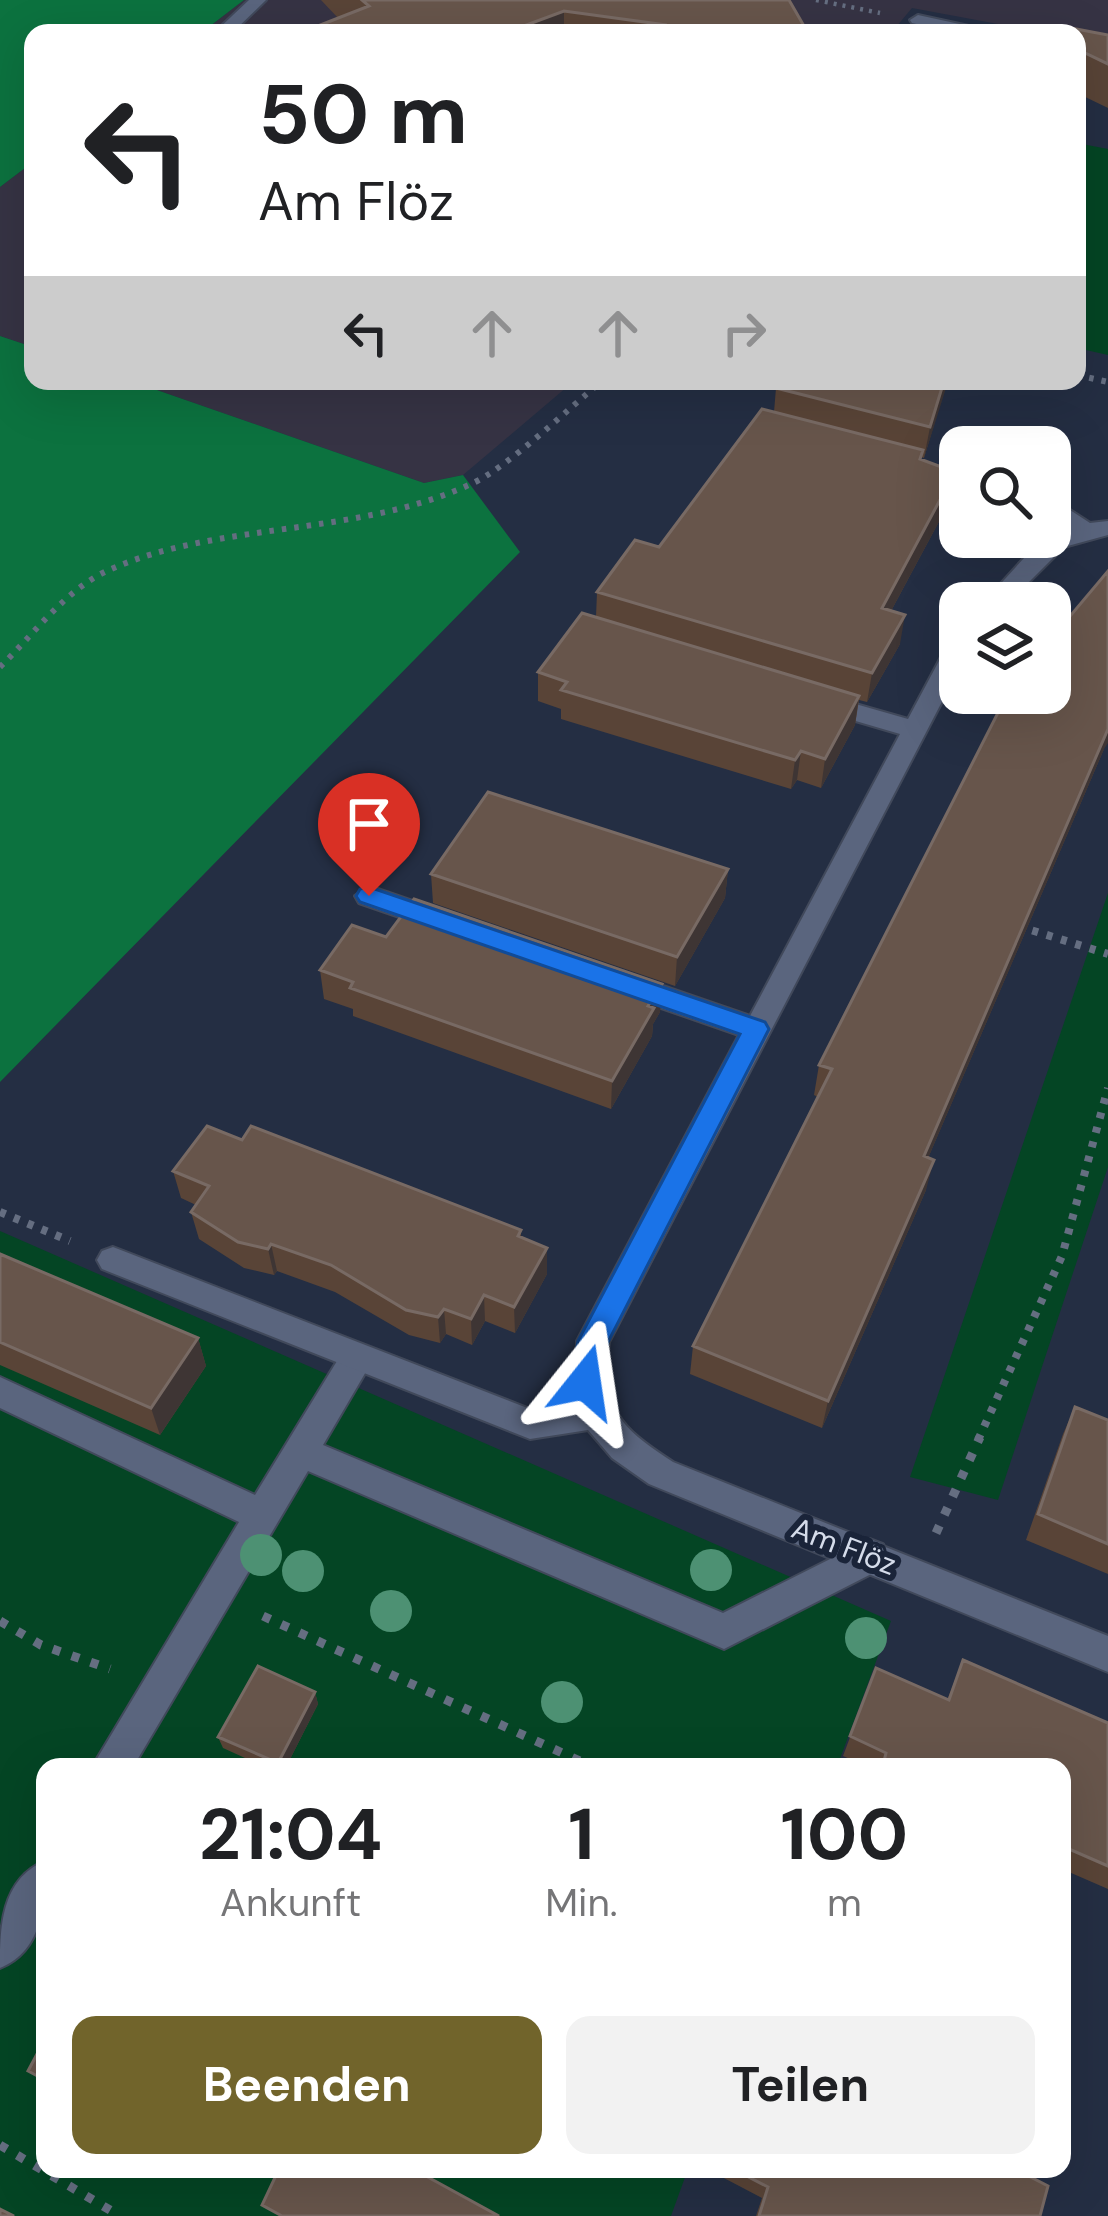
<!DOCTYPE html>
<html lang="de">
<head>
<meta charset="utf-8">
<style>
  :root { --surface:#fff; --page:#f2f2f2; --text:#202124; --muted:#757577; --accent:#71642b }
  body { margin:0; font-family:"DM Sans",sans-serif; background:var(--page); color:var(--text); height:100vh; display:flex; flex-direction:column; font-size:45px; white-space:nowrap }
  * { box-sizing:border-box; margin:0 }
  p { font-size:39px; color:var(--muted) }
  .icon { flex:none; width:66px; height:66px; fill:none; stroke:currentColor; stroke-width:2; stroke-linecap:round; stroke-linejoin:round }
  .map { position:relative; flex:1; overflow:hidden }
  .side { position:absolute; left:36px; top:1758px; width:1035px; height:420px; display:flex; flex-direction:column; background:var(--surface); border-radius:24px; box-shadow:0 12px 48px #0002 }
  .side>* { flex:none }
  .banner { position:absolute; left:24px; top:24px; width:1062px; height:366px; border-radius:24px; box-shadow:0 12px 48px #0002; background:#fff; color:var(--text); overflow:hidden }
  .controls { position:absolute; left:939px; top:426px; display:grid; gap:24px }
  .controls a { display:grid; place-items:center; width:132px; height:132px; border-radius:24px; background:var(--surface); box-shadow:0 12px 48px #0002; font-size:60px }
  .pin { position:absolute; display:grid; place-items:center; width:102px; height:102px; color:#fff; margin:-123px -51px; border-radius:50% 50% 50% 0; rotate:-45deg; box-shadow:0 0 12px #0007 }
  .pin .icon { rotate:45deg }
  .me { position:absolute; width:132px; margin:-66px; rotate:15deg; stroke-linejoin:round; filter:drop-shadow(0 0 9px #0008) }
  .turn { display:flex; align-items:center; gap:42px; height:252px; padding:0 36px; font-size:54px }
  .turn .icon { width:156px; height:156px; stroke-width:2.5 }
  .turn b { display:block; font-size:84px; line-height:102px }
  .lanes { display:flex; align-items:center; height:114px; padding:0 36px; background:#0003; justify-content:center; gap:60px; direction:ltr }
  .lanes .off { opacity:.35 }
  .eta { display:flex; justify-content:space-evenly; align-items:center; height:204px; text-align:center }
  .eta b { font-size:72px; font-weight:700; line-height:84px }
  .action { display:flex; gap:24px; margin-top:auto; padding:24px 36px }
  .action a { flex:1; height:138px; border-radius:24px; background:var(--accent); color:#fff; font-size:48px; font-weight:700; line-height:138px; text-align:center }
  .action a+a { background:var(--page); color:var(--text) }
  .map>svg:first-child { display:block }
</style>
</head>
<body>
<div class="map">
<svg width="1108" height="2216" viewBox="0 0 1108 2216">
  <rect width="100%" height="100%" fill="#242e43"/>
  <path fill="#363344" d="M244,0H1108V44L1077,33H1046L912,8L891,33H201Z
    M33,162V347L0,336V187Z
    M131,381H574L463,475L424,483Z"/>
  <path fill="#044524" d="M1077,143L1108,149V355L1077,348Z
    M1108,893V1167L998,1500L910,1477Z
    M0,1231L891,1621L837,1767H45V2169H688L671,2216H0Z"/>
  <path fill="#0c723f" d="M0,0H244L201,33H33V162L0,187Z
    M0,336L33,347V381H131L424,483L463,475L520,552L0,1082Z"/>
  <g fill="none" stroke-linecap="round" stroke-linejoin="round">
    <g stroke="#41495b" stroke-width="4">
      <path id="service" d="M249,0H266L232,33H214Z
        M918,15L987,30L989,33H957L912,23L910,20Z
        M357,1344L369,1348L374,1358L323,1445L723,1613L870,1539L883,1544L888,1556L883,1568L724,1649L308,1471L133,1767H92L239,1522L0,1408V1377L255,1495L345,1348Z
        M45,1861C45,1902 44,1950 0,1968C0,1928 1,1879 45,1861Z"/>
    </g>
    <g stroke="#41495b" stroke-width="4">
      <path id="minor" d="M1050,497L1090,523L1108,521V535L1064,547L1008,603H983L1035,546L1068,529L1050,515Z
        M960,636V667L609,1342C601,1409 619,1427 673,1462L1108,1636V1672L649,1484L612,1458L588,1430L530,1439L102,1269L97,1260L102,1251L113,1247L530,1409L576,1402L577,1341L739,1035L615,992L611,984L625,973L750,1016L900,734L808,707L805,701L817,693L908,719L948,644Z
        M369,886L453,915L457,922L443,932L359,903L355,896Z"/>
    </g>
    <path stroke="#656e81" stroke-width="4.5" stroke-dasharray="3 6" stroke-linecap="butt" d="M816,0L880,13"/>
    <path stroke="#656e81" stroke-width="6" stroke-dasharray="4.5 8" stroke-linecap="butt" d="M1077,375L1108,382
      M0,667C32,636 67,588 109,570C218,521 359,537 473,483C508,467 569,408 602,381"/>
    <path stroke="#656e81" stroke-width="8" stroke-dasharray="6 9" stroke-linecap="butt" d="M1018,926L1108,954
      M0,1212L70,1241
      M978,1440L1062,1256L1108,1088"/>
    <path stroke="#656e81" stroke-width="9" stroke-dasharray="8 12" stroke-linecap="butt" d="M936,1533L980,1437
      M263,1616L593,1767
      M0,1621L41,1645L110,1669
      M0,2145L120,2216"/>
    <use href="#service" fill="#5a657e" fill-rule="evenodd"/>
    <use href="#minor" fill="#5a657e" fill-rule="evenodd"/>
  </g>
  <g fill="#4d9173">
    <circle cx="261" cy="1555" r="21"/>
    <circle cx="711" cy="1570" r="21"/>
    <circle cx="303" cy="1571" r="21"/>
    <circle cx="391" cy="1611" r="21"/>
    <circle cx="866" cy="1638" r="21"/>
    <circle cx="562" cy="1702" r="21"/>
  </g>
  <path fill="#594437" d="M321,0H789L808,33H300L338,18Z
    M1077,33L1108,35V108L1077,93Z
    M781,381H947L924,458L921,457V459L950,501L891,611L900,644L867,702L859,700L855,725L821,788L797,780L791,789L561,719V709L538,701V672L596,617L597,592L659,547L774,412L776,388Z
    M1104,749L928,1158L926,1190L822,1428L690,1374L693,1346L818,1097L814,1095L819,1065Z
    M728,869L725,898L675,986L433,903L431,874Z
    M386,937L662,984L660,1012L653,1024L652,1036L611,1109L353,1016V1009L324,999L320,970Z
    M242,1140L521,1230V1237L547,1248V1274L515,1333L485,1321L472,1345L446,1334L440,1343L409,1335L335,1292L277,1271L274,1275L244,1268L199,1239L191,1212L196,1205L181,1198L173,1171Z
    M0,1254L198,1338L206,1366L160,1435L0,1365Z
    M1075,1407L1108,1420V1574L1026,1540L1063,1434Z
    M963,1660L1108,1723V1889L1062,1869V1767H868L843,1756L876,1668L947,1700Z
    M315,1692L318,1704L286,1767H265L223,1748L218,1737Z
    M725,2169H1015L1040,2216H756L762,2198L722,2177Z"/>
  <path fill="#3e3534" d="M564,11V33H498Z
    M944,381H947L946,388L924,458L930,427Z
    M955,472L950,501L877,637L882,608Z
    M905,615L900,644L867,702L872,673Z
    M859,696L855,725L821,788L825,759Z
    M1108,729V743L1104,749L916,1186L924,1156Z
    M801,751L797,780L791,789L795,760Z
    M728,869L725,898L675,986L677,957Z
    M662,984L660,1012L653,1024L652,1036L611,1109L612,1081L648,1006Z
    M934,1160L926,1190L822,1428L828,1401Z
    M271,1244L277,1271L274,1275L268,1249Z
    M547,1248V1274L515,1333L514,1307Z
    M484,1295L485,1321L472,1345L471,1319Z
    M444,1309L446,1334L440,1343L438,1317Z
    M198,1338L206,1366L160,1435L151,1408Z
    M315,1692L318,1704L286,1767H279L278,1763Z"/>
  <path fill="#67554b" stroke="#786a64" stroke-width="3" d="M362,0H789L808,33H671L666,25L564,11L513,30L498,33H300L369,6Z
    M1071,28L1108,35V64L1077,49V33H1070Z
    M781,381H944L930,427L776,388Z
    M762,409L923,450L920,459L955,472L882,608L905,615L872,673L597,592L635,540L659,547Z
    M1108,571V729L924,1156L934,1160L828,1401L693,1346L832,1069L819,1065L1008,693H1050V640Z
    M582,613L859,696L825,759L801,751L795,760L561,690L567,682L538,672Z
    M488,792L728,869L677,957L431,874Z
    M414,899L662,984L648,1006L654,1008L612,1081L350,988L353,982L320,970L352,925L386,937Z
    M207,1126L242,1140L251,1126L521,1230L518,1236L547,1248L514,1307L484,1295L471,1319L444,1309L438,1317L406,1310L331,1265L271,1244L268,1249L238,1242L191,1212L209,1186L173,1171Z
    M0,1254L198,1338L151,1408L0,1342Z
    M1075,1407L1108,1420V1544L1038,1514Z
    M963,1660L1108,1723V1866L1062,1846V1767H887L883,1765L886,1753L850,1736L876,1668L949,1700Z
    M258,1666L315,1692L278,1763L218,1737Z
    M45,2039V2080L28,2071Z
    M279,2169H413L499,2216H282L262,2205Z
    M733,2169H1015L1048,2186L1040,2216H759L768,2187Z
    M0,2209L14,2216H0Z"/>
  <path fill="#1a73e8" stroke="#114b97" stroke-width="3" d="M369,887L765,1022L769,1029L608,1342L596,1392L585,1396L575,1392L570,1382L578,1341L740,1034L360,902L356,896L360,889Z"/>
  <g text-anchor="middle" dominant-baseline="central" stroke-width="12" stroke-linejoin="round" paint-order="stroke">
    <g font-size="30" fill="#d5dcea" stroke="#1a2439">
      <text transform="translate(844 1546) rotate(21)">Am Flöz</text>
    </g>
  </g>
</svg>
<div class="controls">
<a><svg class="icon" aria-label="search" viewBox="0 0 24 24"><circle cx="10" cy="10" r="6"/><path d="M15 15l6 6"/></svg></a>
<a><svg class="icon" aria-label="layers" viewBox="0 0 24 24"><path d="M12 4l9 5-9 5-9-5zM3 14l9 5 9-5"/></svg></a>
</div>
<div class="pin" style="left:369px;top:896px;background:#d93025"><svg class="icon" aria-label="arrive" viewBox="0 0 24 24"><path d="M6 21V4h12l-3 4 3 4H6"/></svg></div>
<svg class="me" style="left:585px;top:1382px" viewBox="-20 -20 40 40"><path d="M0-17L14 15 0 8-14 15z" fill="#1a73e8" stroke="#fff" stroke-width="4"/></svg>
<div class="banner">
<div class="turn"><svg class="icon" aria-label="left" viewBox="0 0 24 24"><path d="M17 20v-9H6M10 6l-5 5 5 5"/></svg><div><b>50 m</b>Am Flöz</div></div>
<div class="lanes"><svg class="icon" aria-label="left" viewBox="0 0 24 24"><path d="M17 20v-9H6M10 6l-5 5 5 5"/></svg><svg class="icon off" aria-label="ahead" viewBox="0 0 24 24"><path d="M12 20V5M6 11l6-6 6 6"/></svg><svg class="icon off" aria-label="ahead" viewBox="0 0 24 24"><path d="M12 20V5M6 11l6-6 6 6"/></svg><svg class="icon off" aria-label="right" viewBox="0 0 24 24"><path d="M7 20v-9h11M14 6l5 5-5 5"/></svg></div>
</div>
<section class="side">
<div class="eta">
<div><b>21:04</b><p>Ankunft</p></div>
<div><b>1</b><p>Min.</p></div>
<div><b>100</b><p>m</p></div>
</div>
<div class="action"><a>Beenden</a><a>Teilen</a></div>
</section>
</div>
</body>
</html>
